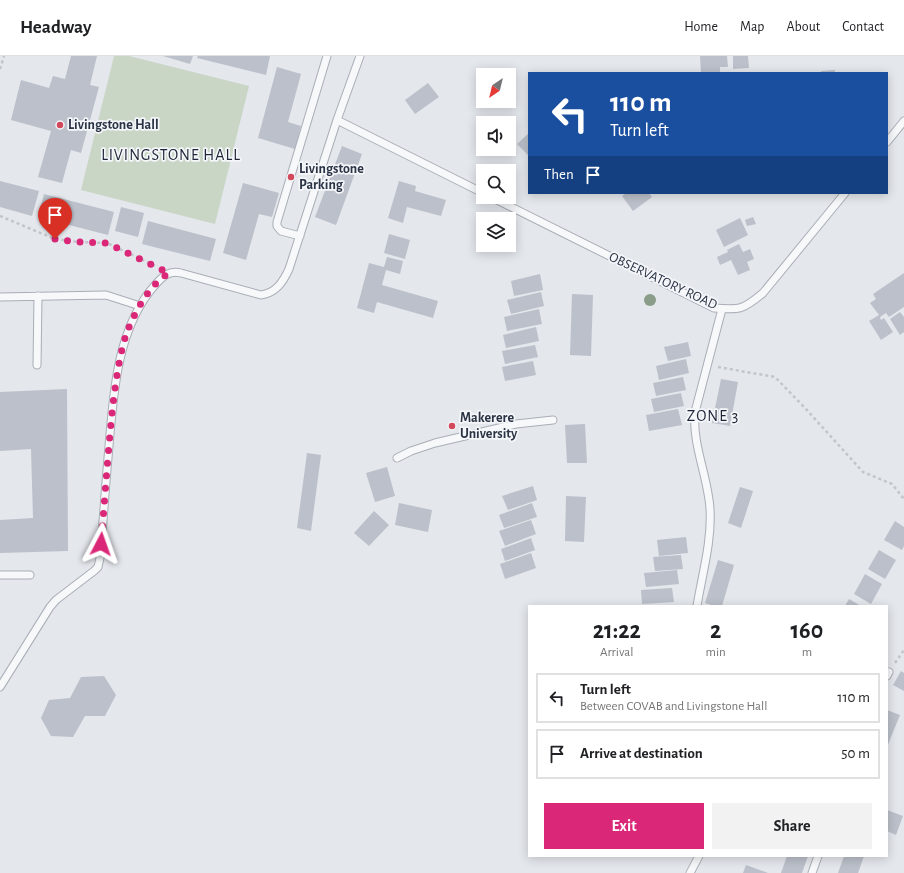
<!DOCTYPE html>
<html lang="en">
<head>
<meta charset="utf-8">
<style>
  :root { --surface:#fff; --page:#f2f2f2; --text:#202124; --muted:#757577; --line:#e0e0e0; --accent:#db2777 }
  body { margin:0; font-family:"Alegreya Sans",sans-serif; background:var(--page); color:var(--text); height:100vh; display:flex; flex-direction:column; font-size:15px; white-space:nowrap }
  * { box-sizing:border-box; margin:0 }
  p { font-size:13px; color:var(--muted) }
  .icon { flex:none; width:22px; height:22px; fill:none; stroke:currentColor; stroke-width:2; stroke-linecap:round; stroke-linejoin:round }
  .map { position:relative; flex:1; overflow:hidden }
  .details { position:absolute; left:528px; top:549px; width:360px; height:252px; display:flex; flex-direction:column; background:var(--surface); border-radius:0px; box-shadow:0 2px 10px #0003 }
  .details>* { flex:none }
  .guide { position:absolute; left:528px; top:16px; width:360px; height:122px; border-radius:0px; box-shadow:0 2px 10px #0003; background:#1a4fa0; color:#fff; overflow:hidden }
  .needle { width:26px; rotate:215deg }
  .controls { position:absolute; left:476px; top:12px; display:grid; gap:8px }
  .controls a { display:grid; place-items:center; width:40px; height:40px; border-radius:0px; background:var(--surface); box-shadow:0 2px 10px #0003; font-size:20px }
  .pin { position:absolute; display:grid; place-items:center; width:34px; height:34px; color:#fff; margin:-41px -17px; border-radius:50% 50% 50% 0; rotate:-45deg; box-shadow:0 0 4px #0007 }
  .pin .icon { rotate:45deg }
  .me { position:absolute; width:44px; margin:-22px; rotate:4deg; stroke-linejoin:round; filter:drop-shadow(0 0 3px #0008) }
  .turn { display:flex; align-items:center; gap:14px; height:84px; padding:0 16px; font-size:18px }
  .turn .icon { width:52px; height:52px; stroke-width:2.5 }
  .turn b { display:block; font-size:28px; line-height:34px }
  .then { display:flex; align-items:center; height:38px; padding:0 16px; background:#0003; gap:8px; font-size:15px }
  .eta { display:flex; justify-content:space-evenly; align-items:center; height:68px; text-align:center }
  .eta b { font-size:24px; font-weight:700; line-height:28px }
  .button { display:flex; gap:8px; margin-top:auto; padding:8px 16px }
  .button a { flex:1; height:46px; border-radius:0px; background:var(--accent); color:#fff; font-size:16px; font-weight:700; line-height:46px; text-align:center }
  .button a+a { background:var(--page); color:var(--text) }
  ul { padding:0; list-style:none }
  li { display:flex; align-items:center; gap:12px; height:50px; margin:0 8px 6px; padding:0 8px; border:2px solid var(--line); border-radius:0px }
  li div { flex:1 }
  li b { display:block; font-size:15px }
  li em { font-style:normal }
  header { display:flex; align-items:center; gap:24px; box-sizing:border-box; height:56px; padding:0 20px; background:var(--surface); border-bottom:1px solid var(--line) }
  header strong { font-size:19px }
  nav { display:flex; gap:22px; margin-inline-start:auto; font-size:14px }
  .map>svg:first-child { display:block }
</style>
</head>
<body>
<header>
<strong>Headway</strong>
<nav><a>Home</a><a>Map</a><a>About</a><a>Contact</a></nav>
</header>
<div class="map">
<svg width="904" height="817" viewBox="0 0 904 817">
  <rect width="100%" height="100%" fill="#e4e7ec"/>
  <path fill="#c9d6c5" d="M114,0H129L249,30L215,168L81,134Z"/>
  <path fill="#bbc0ca" d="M71,0H97L90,29L99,31L81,97L71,94L62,127L38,121L51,75L11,64L21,24L49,32L53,20L65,23Z
    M163,0H193L190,8Z
    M198,0H270L266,19L197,2Z
    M700,0H727L728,11H720V17H701Z
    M733,0H748L749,12L733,13Z
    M277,11L301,18L288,66L301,70L295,93L258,82Z
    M835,14V17H821V15Z
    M428,27L439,41L415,58L405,44Z
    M529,77V100L517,88Z
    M342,90L362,98L336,169L315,161Z
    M0,125L39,135L32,160L0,151Z
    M399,125L416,130L415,135L446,144L441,160L407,151L403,167L388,162Z
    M243,127L279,137L272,161L259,158L246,204L223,197Z
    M626,137H649L652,141L633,155L622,140Z
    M44,138L114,156L108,179L38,161Z
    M121,151L144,157L138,181L115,175Z
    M753,161L756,168L747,170L745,164Z
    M740,162L748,179L724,191L716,174Z
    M148,165L216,183L210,205L142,188Z
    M389,178L410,184L405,203L384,197Z
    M739,188L743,196L750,193L754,203L747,206L750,214L738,219L731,204L720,209L717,201L728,196L727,194Z
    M387,201L403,205L400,218L386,214L382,229L438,245L433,262L377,246L374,257L357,252L369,207L384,211Z
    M904,217V251L889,261L886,257L880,261L881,264L884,262L893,276L881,284L869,265L879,259L870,247L876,243L873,238Z
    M540,218L543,234L514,240L511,225Z
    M541,236L544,250L511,258L507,244Z
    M572,238L593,239L591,300L570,299Z
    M539,253L542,268L507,275L504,261Z
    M900,256L904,261V276L900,279L890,263Z
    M536,271L539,285L506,292L503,279Z
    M688,286L691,300L668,305L664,291Z
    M535,289L538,301L505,308L502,295Z
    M686,303L689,317L659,324L656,310Z
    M533,305L536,319L505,325L502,311Z
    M683,321L686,334L656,340L653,327Z
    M721,323L738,326L730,370L712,367Z
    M67,333L68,495L0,497V464L33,462L31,393L0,395V336Z
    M681,337L684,350L654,356L651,343Z
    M678,353L682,369L649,375L646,359Z
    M585,368L587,407H567L565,369Z
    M307,397L321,399L311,475L297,472Z
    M387,411L395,440L375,446L366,417Z
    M533,430L537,444L508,454L502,440Z
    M740,431L753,435L741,472L728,467Z
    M566,440L586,441L584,486L565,485Z
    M399,447L432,454L428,476L395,469Z
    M532,447L537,461L504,472L499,459Z
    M374,455L389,469L369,490L354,477Z
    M531,464L536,478L505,490L499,475Z
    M895,465L904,471V490L902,494L884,484Z
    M686,481L688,497L659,500L657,484Z
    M531,482L535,494L505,505L501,493Z
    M879,494L896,504L885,523L868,513Z
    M531,497L536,512L505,523L500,508Z
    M681,499L683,513L655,515L653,501Z
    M718,504L734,509L722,550H714L705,547Z
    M677,514L679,528L646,531L644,517Z
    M865,518L882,528L871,548L854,538Z
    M672,532L674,546L642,548L641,534Z
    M849,543L861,550H845Z
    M901,615L904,617V635L893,629Z
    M104,620L116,639L105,660H85L73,681L51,680L41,662L49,644L70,642L81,621Z
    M887,654L900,659L887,691Z
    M887,754L903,760L896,779L887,775Z
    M787,800H808L802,817H781Z
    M844,800H864L858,817H838Z
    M746,809L768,817H743Z"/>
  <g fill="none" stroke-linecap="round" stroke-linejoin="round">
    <g stroke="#a9aeb7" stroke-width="9">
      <path id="service" d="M337,64L483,137
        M887,86L904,65
        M491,141L714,252C740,254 743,254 763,237L845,137
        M300,180L281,175L277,170V166L327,0
        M0,241L106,239L140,250
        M37,309L38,240
        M397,402L411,395L435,387L499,372L516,368L553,364
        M0,519H30
        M697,550C702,519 712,485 710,453C708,420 692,389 695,356L722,253
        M887,620L889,616
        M0,631L50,551L56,544L94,515L98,511L100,502C103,469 105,435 108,402C113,344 115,274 155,229C163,220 169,214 181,217L261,239C276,237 283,226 289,213L337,64L360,0
        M690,817L699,800
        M812,817L818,800"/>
    </g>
    <path stroke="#c2c5cb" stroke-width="2.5" stroke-dasharray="3 3" stroke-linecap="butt" d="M0,13L4,0
      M0,160L55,183L78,186L107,187L158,211
      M718,311L775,321L805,352L863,416L892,428L904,443
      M895,607L904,594"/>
    <use href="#service" stroke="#f7f8fa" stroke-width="7"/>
  </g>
  <circle fill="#899d89" cx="650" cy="244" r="6"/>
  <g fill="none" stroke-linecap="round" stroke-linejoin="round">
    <path stroke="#db2777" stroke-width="7" stroke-dasharray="0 12.6" d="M55,183L78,186L107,187L169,217C149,229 134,257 126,279C119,301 116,325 113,348C108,394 105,441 101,488"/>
  </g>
  <g fill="#d1495b" stroke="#f4f6f9" stroke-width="1.5">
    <circle cx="60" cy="69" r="4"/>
    <circle cx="291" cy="121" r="4"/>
    <circle cx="452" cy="370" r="4"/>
  </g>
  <g text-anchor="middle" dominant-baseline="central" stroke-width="3.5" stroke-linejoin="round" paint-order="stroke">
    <g font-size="14" font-weight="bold" fill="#2b3445" stroke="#f4f6f9" text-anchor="start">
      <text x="68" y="69">Livingstone Hall</text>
      <text x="299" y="113">Livingstone<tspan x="299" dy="16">Parking</tspan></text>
      <text x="460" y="362">Makerere<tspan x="460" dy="16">University</tspan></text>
    </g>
    <g font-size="14" fill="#2b3445" stroke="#f4f6f9">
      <text transform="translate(663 225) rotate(25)">OBSERVATORY ROAD</text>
    </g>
    <g font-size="16" letter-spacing="1" fill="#1d2536" stroke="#f4f6f9">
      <text x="171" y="99">LIVINGSTONE HALL</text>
      <text x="713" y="360">ZONE 3</text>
    </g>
  </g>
</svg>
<div class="controls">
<a><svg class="needle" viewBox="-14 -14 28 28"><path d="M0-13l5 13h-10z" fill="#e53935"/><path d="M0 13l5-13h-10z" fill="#757577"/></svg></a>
<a><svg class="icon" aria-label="sound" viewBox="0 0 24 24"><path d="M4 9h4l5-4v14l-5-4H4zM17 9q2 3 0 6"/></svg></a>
<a><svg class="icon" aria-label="search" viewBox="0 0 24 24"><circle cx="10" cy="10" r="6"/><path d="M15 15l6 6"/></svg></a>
<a><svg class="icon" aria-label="layers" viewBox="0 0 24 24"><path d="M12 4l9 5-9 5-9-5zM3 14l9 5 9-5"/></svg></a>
</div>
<div class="pin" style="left:55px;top:183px;background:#d93025"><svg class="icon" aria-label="arrive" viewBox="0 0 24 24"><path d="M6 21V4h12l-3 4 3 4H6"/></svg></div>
<svg class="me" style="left:101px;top:488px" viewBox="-20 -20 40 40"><path d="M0-17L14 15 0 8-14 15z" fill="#db2777" stroke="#fff" stroke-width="4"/></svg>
<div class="guide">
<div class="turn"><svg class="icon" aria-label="left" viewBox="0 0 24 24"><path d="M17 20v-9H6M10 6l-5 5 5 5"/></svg><div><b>110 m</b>Turn left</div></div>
<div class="then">Then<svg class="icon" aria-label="arrive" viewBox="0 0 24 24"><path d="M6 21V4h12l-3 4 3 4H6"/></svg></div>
</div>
<section class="details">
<div class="eta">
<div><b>21:22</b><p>Arrival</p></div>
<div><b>2</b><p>min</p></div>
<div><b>160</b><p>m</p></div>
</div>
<ul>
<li><svg class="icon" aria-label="left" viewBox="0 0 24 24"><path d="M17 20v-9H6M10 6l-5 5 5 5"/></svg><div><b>Turn left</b><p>Between COVAB and Livingstone Hall</p></div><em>110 m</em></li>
<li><svg class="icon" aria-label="arrive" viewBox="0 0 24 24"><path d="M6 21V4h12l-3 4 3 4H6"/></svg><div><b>Arrive at destination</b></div><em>50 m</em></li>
</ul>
<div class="button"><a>Exit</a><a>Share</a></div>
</section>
</div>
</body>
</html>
